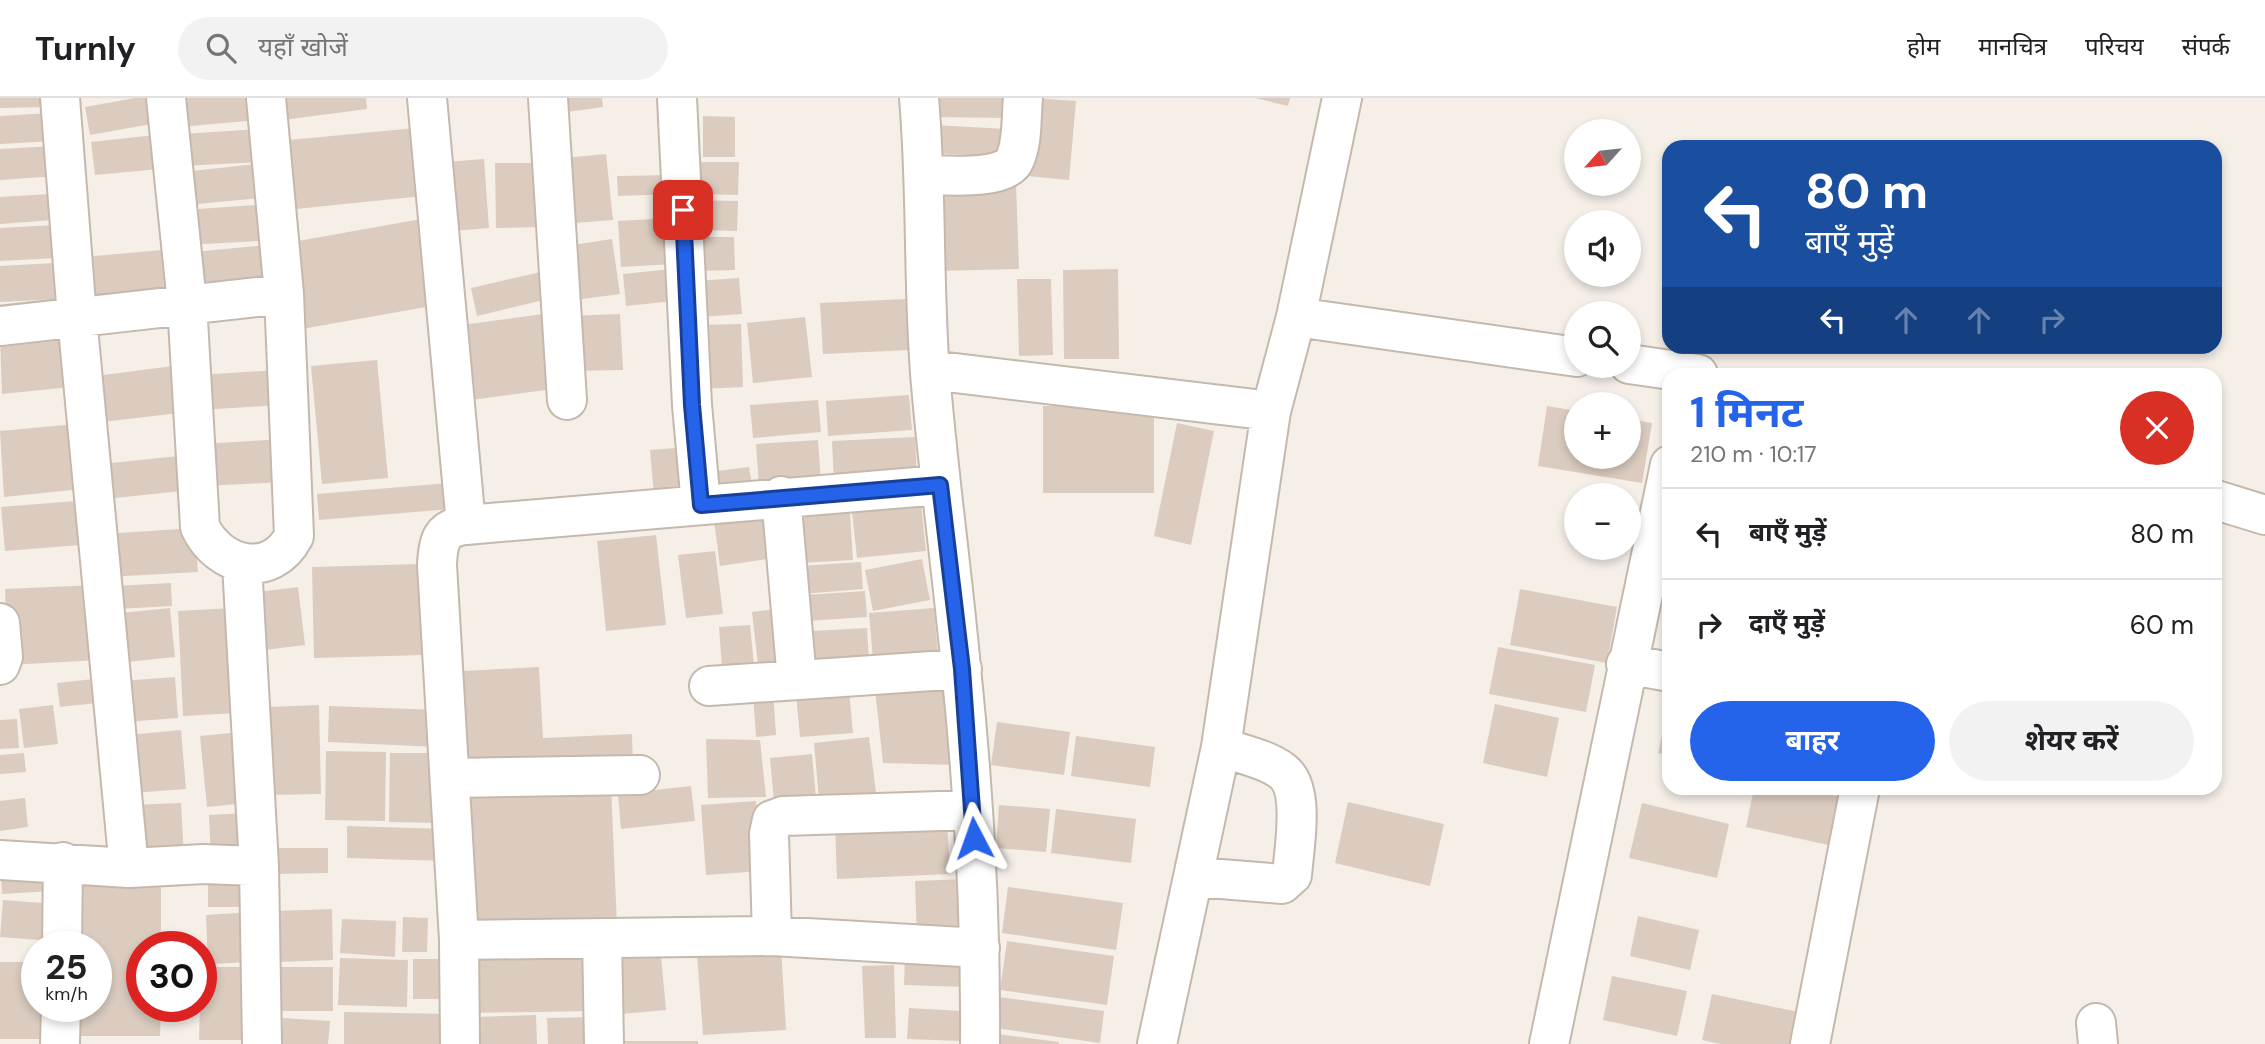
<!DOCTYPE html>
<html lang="hi">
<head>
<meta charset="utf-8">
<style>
  :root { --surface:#fff; --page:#f2f2f2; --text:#202124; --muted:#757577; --line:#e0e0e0; --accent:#2563eb }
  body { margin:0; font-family:"DM Sans","Noto Sans Devanagari",sans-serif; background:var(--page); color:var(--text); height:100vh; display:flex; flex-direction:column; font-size:26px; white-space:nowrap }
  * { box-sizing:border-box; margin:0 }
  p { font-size:23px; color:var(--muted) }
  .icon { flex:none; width:38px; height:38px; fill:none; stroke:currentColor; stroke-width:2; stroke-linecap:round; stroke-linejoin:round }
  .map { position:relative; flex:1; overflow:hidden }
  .panel { position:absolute; left:1662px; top:270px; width:560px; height:427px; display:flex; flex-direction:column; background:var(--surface); border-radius:21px; box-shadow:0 4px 10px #0003 }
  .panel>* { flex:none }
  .guide { position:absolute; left:1662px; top:42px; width:560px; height:214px; border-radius:21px; box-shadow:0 4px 10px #0003; background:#1a4fa0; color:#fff; overflow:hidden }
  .needle { width:46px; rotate:243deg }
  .buttons { position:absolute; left:1564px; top:21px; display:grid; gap:14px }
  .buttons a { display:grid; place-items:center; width:77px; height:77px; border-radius:50%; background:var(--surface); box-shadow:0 4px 10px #0003; font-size:35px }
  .speed { position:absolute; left:21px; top:833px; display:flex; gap:14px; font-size:35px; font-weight:700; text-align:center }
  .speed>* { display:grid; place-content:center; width:91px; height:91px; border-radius:50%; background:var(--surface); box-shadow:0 4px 10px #0003; line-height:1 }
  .speed small { font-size:18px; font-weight:400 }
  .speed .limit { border:10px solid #d22; background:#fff; color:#111 }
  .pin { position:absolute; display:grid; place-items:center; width:60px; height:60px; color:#fff; margin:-30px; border-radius:14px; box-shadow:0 4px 10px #0006 }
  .me { position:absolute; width:77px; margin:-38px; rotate:356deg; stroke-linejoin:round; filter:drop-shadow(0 0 5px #0008) }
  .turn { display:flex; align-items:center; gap:24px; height:147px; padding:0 28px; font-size:32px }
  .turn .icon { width:91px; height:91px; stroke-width:2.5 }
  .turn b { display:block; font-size:49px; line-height:60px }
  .lanes { display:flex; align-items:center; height:66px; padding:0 28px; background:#0003; justify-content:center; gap:35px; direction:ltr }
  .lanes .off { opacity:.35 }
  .round { display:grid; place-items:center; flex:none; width:74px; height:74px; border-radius:37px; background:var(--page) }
  .summary { display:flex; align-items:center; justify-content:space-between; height:119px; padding:0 28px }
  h1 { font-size:42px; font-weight:700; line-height:52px; color:var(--accent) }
  .cta { display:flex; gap:14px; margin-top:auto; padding:14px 28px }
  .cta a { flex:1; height:80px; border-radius:42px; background:var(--accent); color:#fff; font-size:28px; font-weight:700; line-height:80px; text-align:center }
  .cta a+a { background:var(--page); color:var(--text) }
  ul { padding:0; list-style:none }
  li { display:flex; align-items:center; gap:21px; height:91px; padding:0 28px; border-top:2px solid var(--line) }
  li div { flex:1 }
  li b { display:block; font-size:26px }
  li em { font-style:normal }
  header { display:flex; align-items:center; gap:42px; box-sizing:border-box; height:98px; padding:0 35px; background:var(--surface); border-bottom:2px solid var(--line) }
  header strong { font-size:33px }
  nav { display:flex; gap:38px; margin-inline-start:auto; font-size:24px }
  .search { width:490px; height:63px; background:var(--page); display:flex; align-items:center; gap:18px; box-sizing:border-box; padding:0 24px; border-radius:38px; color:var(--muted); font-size:26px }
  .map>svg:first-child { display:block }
</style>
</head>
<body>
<header>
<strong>Turnly</strong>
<div class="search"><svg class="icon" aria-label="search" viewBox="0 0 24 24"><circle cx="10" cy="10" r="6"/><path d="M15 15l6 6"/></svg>यहाँ खोजें</div>
<nav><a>होम</a><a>मानचित्र</a><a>परिचय</a><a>संपर्क</a></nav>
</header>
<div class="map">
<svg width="2265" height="946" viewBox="0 0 2265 946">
  <rect width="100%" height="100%" fill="#f5efe8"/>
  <path fill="#dbccbf" d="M0,0H47L48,9L0,10Z
    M135,0H159L163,24L90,37L85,9Z
    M178,0H256L258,22L180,29Z
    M280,0H366L367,11L283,22Z
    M558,0H602L603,9L560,15Z
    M931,0H1009L1008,20L931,19Z
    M1034,0L1076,3L1069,82L1027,78Z
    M1255,0H1290L1288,8Z
    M51,15L53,43L0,46V18Z
    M703,18L735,19V59H703Z
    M933,27L1007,31L1006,59L931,55Z
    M416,30L423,98L296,111L289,42Z
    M258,31L260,64L183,68L181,36Z
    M155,37L159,71L95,77L91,44Z
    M54,48L57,78L0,82V51Z
    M606,56L613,122L560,126L553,61Z
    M484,61L489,130L452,133L447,64Z
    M699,64H739L738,97L699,96Z
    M495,65H545L546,129L496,130Z
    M257,66L260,100L187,107L183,74Z
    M673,77L674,96L618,98L617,78Z
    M1016,85L1019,171L937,173L934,88Z
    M51,96L53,122L0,126V99Z
    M700,102L738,103L737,133L699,132Z
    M257,107L259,143L185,147L183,112Z
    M672,120L675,166L621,169L618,123Z
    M421,121L437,207L302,231L287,145Z
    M55,127L57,160L0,163V130Z
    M696,139H734L735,172L696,173Z
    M612,141L620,196L568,203L560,149Z
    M266,147L269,184L187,192L184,155Z
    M162,152L166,196L87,203L83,159Z
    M55,165L57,201L0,204V168Z
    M671,171L674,203L626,208L623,176Z
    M1118,171L1119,261H1064L1063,172Z
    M545,173L552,200L477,218L471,190Z
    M739,180L742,216L700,219L697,183Z
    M1017,181H1051L1053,257L1019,258Z
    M906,201L910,252L823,256L820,205Z
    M543,216L553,291L464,303L454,228Z
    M620,216L623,272L571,273L569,218Z
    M805,219L812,279L753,285L747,225Z
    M741,226L743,289L700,291L698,227Z
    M66,232L71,289L2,296L0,238Z
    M377,262L388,380L322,386L311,268Z
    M181,267L187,314L94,325L88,279Z
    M277,272L280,307L201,312L199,277Z
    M909,297L912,332L828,338L826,303Z
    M818,302L821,334L753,340L750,307Z
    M1154,307V395H1043V308Z
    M1547,308L1577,313V359H1629V321L1652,325L1642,385L1538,368Z
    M1177,325L1214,333L1191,447L1154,438Z
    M76,326L82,391L4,399L0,333Z
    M915,339L917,380L834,384L832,343Z
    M284,341L287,384L203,388L201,346Z
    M818,342L821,385L759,388L756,346Z
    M688,349L691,394L654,397L650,352Z
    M188,357L191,392L106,401L102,366Z
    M749,369L752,387L712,392L710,374Z
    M449,385L451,411L319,422L317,396Z
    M920,397L926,453L857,460L851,404Z
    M849,400L853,462L800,465L796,403Z
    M88,402L92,446L5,453L1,409Z
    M772,406L780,459L720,468L713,415Z
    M195,430L198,474L107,479L104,436Z
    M656,437L666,527L606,533L597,443Z
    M715,453L723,516L686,520L678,457Z
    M922,461L930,502L873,513L865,472Z
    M861,464L863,491L802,496L800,468Z
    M420,466L423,557L314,560L312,469Z
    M171,485L172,508L117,511L115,488Z
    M96,487L100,562L8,567L5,491Z
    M298,489L305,547L257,553L250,495Z
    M1520,491L1617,509L1607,565L1510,547Z
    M865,493L867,519L807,523L805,497Z
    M170,510L175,559L117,565L110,516Z
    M232,510L237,615L183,618L178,513Z
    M785,510L790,564L758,567L752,514Z
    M934,510L938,557L873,562L869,515Z
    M750,527L754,567L722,570L719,529Z
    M867,530L869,563L814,567L812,533Z
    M1498,549L1595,567L1586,614L1489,596Z
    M539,569L543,640L632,636L633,667L468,675L463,573Z
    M946,578L956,667L883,665L874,582Z
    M175,579L178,620L125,624L122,583Z
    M103,580L106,604L60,609L57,585Z
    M849,592L853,635L800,639L796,597Z
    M773,593L776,637L756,639L753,595Z
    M1495,606L1559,620L1547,679L1483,665Z
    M53,607L58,646L24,650L19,611Z
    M319,607L321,696L270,697L268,609Z
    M329,608L438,612L437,649L328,644Z
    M1668,611H1670V657L1658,655Z
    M17,621L19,650L0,651V622Z
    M997,624L1070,634L1064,677L991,667Z
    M181,632L186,691L132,695L127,637Z
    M241,634L248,705L207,709L200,638Z
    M1076,638L1155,649L1150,689L1071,678Z
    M869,639L876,695L819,701L814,645Z
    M706,641L760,642L766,699L708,700Z
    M326,653L386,654L385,723L325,722Z
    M24,655L26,674L0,676V657Z
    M390,655H440L439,725L389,724Z
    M812,656L816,700L774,704L770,660Z
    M611,687L617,828L472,833L466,692Z
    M691,688L695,723L621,731L618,696Z
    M1754,690H1796L1852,701L1842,750L1746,729Z
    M25,700L28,729L0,733V703Z
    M756,703L762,773L706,777L701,707Z
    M1348,704L1444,726L1430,788L1335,765Z
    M181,705L184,761L134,764L131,707Z
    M1642,705L1729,726L1717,780L1629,760Z
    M999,707L1050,711L1046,754L996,750Z
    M1056,711L1136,721L1131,765L1051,755Z
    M245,715L248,759L211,761L209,717Z
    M947,722L950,776L837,781L835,727Z
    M347,728L446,731L445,763L347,760Z
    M274,750H328V775L275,776Z
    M49,766L51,793L2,796L1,769Z
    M250,770V809H208V771Z
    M966,781L969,840L917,842L915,783Z
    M76,782L161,783V849H142V908H161L160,938H76V908H96V849H76Z
    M1008,789L1123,805L1116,852L1002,835Z
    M3,802L56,806L53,843L0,839Z
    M332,811L333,862L278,864L277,813Z
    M253,814L255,864L208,866L206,817Z
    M1638,818L1699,832L1690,872L1630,858Z
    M403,819L428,820L427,854H402Z
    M342,821L396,823L395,859L340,855Z
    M1007,843L1114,858L1107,907L1000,892Z
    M660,847L666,912L621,916L616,850Z
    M591,850L592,913L471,915L468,852Z
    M781,850L786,932L703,937L697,856Z
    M905,854L968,855L966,889L904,887Z
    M340,860L408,862L407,909L338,907Z
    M413,861H450L449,901H413Z
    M0,864H37V908H47V941H0Z
    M894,867L896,940H865L862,868Z
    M201,869H252L253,942H199Z
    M280,869H333V913H280Z
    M1612,878L1687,893L1677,938L1603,922Z
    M1712,896L1808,916L1801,946H1720L1702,942Z
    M999,899L1104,913L1100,945L995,930Z
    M909,910L962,913L961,943L907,941Z
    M344,914L449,916V946H344Z
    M536,917L537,946H474L475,919Z
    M596,919L597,946H548L547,920Z
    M283,920L330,923L328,946H281Z
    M997,936L1059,944V946H996Z
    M620,943H698V946H620Z"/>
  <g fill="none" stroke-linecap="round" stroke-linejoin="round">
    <g stroke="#c5b8ac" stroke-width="42">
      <path id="minor" d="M60,0L77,219L129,770
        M166,0L187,205L200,429C219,469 271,482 294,438L284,196L266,0
        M427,0L466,427
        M548,0L567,302
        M677,0L692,307L701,407
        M919,0C927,92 923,184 930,275C938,374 952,472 961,570C974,695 981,821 980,946
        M926,77C946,77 1007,83 1015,61C1023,43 1021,19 1023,0
        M1296,219L1577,259
        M0,228L284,196
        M1629,266L1698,276
        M930,272L1271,313
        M781,398L797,582
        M2216,402L2265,417
        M242,466L259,768L262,946
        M0,525L3,559L0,567
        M1626,566L1670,574
        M709,588L962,571
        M451,680L640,677
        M0,762L129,770L204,766L259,768
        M1196,779L1282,786L1292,777C1294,750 1306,690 1282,673C1267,661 1240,656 1221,649
        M772,838L769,736L772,722L783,718L972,712
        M602,840L604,946
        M459,842L772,838L980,850
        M62,849L63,764
        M2096,925L2098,946
        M60,946L61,908
        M460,946L459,842L437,467C438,443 441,430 466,427L940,387
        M1157,946L1221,649L1271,313L1296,219L1342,0
        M1549,946L1670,367
        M1810,946L1860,690"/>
    </g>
    <use href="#minor" stroke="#fff" stroke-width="38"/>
  </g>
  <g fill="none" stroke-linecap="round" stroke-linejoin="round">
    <g stroke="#184099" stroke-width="18">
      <path id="route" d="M683,112L692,307L701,407L940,387L962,571L974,740"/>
    </g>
    <use href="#route" stroke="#2563eb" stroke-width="12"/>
  </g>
</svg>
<div class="buttons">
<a><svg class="needle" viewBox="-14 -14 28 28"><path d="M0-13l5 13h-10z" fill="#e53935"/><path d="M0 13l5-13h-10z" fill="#757577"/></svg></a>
<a><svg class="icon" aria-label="sound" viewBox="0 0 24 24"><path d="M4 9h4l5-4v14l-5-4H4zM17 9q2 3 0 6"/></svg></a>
<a><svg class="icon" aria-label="search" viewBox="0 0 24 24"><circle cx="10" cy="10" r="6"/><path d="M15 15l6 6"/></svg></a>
<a>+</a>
<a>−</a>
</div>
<div class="speed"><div>25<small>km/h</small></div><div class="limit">30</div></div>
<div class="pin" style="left:683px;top:112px;background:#d93025"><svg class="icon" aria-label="arrive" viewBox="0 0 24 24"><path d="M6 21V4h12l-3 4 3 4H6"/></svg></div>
<svg class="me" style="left:974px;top:740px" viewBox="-20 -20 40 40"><path d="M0-17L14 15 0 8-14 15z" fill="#2563eb" stroke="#fff" stroke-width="4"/></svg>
<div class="guide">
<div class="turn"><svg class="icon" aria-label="left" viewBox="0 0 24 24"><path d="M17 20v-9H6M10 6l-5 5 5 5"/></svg><div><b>80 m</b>बाएँ मुड़ें</div></div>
<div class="lanes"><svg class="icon" aria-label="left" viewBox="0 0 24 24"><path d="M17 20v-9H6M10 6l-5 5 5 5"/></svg><svg class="icon off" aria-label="ahead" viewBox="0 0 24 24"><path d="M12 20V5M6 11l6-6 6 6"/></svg><svg class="icon off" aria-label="ahead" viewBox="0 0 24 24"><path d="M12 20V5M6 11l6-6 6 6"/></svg><svg class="icon off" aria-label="right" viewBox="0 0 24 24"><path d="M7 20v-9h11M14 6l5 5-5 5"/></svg></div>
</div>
<section class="panel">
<div class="summary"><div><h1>1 मिनट</h1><p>210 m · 10:17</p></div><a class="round" style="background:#d93025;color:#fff"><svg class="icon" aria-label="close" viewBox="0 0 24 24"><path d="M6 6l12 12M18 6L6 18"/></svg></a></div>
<ul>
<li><svg class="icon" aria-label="left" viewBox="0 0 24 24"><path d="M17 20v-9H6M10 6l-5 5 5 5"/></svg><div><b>बाएँ मुड़ें</b></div><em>80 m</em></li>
<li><svg class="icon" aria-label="right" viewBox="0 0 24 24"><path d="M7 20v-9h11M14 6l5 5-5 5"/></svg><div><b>दाएँ मुड़ें</b></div><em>60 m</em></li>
</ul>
<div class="cta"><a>बाहर</a><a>शेयर करें</a></div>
</section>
</div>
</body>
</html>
